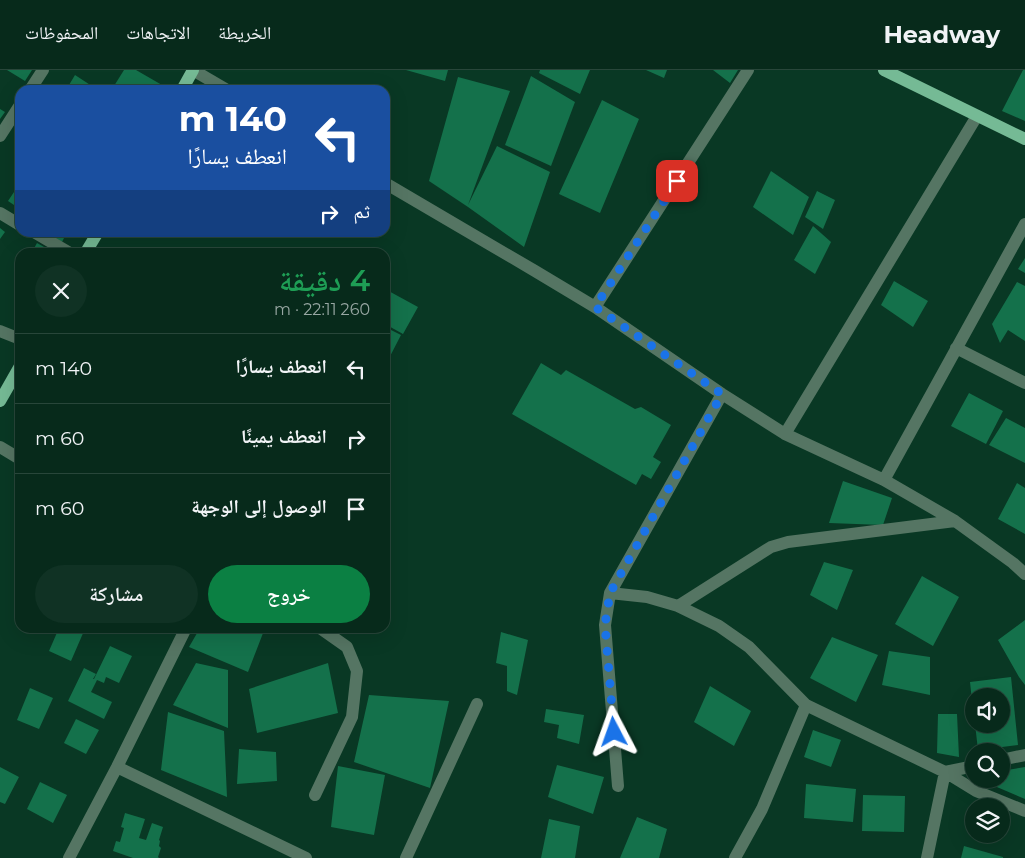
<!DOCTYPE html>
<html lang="ar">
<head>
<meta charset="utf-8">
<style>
  :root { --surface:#072a1b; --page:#103224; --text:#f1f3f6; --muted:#98a7a3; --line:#28463a; --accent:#0b8043 }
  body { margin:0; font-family:Montserrat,"Noto Naskh Arabic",sans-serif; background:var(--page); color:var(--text); direction:rtl; height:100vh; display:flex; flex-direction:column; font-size:19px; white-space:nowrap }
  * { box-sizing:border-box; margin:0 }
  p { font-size:16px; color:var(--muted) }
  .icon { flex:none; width:28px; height:28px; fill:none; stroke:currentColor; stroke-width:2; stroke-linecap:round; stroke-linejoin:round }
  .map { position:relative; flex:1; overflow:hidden; direction:ltr }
  .side { position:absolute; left:15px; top:178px; width:375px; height:385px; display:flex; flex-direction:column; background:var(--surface); border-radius:15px; box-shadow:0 5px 20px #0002,0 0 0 1px var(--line); direction:rtl }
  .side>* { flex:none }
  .hud { position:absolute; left:15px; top:15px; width:375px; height:152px; border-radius:15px; box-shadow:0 5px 20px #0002,0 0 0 1px var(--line); direction:rtl; background:#1a4fa0; color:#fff; overflow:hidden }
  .fabs { position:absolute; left:965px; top:618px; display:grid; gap:10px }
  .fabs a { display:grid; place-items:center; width:45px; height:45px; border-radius:50%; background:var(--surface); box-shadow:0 5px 20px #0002,0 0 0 1px var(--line); font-size:25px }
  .pin { position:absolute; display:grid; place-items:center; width:42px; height:42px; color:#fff; margin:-21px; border-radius:10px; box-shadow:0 2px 8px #0006 }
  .me { position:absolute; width:55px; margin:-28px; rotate:356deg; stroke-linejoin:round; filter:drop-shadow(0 0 4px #0008) }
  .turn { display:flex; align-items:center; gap:18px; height:105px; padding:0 20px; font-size:22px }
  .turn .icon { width:65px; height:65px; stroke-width:2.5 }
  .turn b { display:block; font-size:35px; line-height:42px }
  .then { display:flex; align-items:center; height:48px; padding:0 20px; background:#0003; gap:10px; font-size:19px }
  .round { display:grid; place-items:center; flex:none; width:52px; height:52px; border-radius:26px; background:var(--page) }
  .head { display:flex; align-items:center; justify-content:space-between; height:85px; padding:0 20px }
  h1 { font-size:30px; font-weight:600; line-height:38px; color:#1e9e55 }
  .action { display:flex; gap:10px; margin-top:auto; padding:10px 20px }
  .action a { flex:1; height:58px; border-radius:30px; background:var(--accent); color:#fff; font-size:20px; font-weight:600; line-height:58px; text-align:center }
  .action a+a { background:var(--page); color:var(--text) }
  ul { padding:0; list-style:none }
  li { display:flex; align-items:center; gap:15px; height:70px; padding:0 20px; border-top:1px solid var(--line) }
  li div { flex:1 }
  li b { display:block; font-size:19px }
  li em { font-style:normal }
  header { display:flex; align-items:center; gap:30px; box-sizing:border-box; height:70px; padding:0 25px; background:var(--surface); border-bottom:1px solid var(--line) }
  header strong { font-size:24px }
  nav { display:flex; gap:28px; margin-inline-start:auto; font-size:18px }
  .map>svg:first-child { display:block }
</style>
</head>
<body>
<header>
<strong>Headway</strong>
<nav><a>الخريطة</a><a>الاتجاهات</a><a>المحفوظات</a></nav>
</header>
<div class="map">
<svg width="1025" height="788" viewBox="0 0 1025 788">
  <rect width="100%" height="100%" fill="#093824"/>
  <path fill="#14714b" d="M7,0H32L25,11Z
    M124,0H136L162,15L159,20H119L114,16Z
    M406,0H448L445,11Z
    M540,0H590L580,24L539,3Z
    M646,0H667L664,8Z
    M713,0H738L730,13Z
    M1023,0H1025V51L1002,41Z
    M75,5L98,20H66Z
    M531,6L575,32L551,96L505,75Z
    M458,7L510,21L468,135L497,76L550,102L524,177L468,137L429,111Z
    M602,30L639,49L600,143L559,124Z
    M0,39L5,42L0,49Z
    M771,101L809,127L793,165L753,137Z
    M20,113V139L8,131Z
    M817,121L835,130L823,159L805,147Z
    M813,156L831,172L815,204L794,190Z
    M0,158L5,162L0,169Z
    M46,162H67L62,172Z
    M37,173L53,182H32Z
    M1025,188V203L1018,199Z
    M894,211L928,231L913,257L881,235Z
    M1017,212L1025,216V271L1008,260L1000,273L992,254Z
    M385,219L418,237L403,264L385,254Z
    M385,257L401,265L385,296Z
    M541,293L561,305L566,300L635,339L641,337L671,355L653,387L661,392L651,409L642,404L636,415L512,344Z
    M969,323L1003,341L986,374L951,356Z
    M1006,348L1025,358V393L989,375Z
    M843,411L892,428L883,455L829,453Z
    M1017,413L1025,418V464L998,449Z
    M824,492L853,500L837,540L810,525Z
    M922,506L959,527L933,576L895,554Z
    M1025,550V615L1019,607L998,570Z
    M59,558H78L84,561L71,591L49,581Z
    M200,558H265L248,602L189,577Z
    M501,562L528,570L517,625L507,621V596L496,593Z
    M832,567L878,585L856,632L810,608Z
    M110,576L132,586L119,613L106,607L104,613L97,610L91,622L112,632L104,649L68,631L84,598L96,604L93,609H94Z
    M889,581L930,587V625L882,615Z
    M196,593L228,600V658L173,635Z
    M328,593L338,643L257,663L249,619Z
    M1011,607L1018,675L978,680L975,654H1001V626H974V631H972L970,612Z
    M710,616L751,641L734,676L694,652Z
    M30,618L53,628L39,659L17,650Z
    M369,625L449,631L430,718L354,692Z
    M546,639L584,645L579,674L557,668L559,655L544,652Z
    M168,642L224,661L227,727L161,700Z
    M938,644H957L959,687L937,683Z
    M76,649L99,660L86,684L64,673Z
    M813,660L841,670L831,697L804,687Z
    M239,679L276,682L277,711L237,714Z
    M557,695L604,707L593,744L548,727Z
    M338,696L385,705L374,765L331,757Z
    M0,697L19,707L5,734L0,732Z
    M1025,697V729L978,709H1001V701Z
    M40,712L67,725L53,753L27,739Z
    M806,714L856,719L853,752L804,748Z
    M863,725L905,726L904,762L862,761Z
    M125,743L145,749L139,768L146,770L152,753L163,757L159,770L160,771L159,776L161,778L158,787L159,788H133L113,781L116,771L120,772L124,758L121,757Z
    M637,747L667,759L659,788H620Z
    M549,749L580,756L575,788H541Z
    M964,776L1003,787V788H961Z"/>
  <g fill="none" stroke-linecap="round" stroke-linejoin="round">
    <path stroke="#557563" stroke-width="12" d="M193,0L227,20
      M30,20L43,0
      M0,66L20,35
      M385,113L535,201L595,237L722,324L785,364L884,410L955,451L1013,493L1025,504
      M0,143L20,155
      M34,162L68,182
      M595,237L748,0
      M0,261L20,269
      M956,278L1025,313
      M785,364L977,46
      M0,377L20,389
      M884,410L1025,154
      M610,523L647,527L678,536L719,556L749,577L806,635L945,702L976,721L1025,741
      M678,536L771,477L788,472L955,451
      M1001,690L1025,685
      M117,697L306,788
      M618,716L605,555L610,523L722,324
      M315,725L352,647L357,601L347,577L320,558
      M69,788L117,697L186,558
      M406,788L477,634
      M735,788L762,739L806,635
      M927,788L945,702L974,696"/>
    <path stroke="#75ba95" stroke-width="12" d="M884,0L1025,69
      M182,20L193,0
      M86,182L98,162
      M0,331L20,296"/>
  </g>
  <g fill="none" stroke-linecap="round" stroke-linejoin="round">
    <path stroke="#1a73e8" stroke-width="9" stroke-dasharray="0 16.2" d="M614,662L605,555L610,523L722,324L595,237L677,111"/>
  </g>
</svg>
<div class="fabs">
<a><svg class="icon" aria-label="sound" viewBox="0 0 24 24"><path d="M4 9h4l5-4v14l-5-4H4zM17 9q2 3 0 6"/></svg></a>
<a><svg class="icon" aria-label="search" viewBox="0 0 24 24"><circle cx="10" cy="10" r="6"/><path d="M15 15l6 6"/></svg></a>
<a><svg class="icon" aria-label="layers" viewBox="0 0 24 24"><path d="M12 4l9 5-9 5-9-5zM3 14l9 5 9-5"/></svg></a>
</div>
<div class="pin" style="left:677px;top:111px;background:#d93025"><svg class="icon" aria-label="arrive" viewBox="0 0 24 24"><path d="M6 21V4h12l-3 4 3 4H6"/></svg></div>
<svg class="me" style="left:614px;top:662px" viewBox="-20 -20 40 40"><path d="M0-17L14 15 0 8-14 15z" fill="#1a73e8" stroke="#fff" stroke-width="4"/></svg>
<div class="hud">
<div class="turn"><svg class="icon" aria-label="left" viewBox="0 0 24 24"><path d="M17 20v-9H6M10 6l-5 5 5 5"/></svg><div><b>140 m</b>انعطف يسارًا</div></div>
<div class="then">ثم<svg class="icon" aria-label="right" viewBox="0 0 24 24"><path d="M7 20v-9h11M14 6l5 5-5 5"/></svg></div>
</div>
<section class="side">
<div class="head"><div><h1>4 دقيقة</h1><p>260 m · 22:11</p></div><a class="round"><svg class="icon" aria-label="close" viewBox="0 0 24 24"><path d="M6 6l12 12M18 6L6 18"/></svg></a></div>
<ul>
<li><svg class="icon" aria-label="left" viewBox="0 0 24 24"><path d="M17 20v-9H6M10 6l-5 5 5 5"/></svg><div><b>انعطف يسارًا</b></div><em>140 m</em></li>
<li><svg class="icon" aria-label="right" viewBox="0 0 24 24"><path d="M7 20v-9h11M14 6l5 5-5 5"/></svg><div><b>انعطف يمينًا</b></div><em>60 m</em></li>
<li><svg class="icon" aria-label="arrive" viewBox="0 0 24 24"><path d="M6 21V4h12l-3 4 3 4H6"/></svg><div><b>الوصول إلى الوجهة</b></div><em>60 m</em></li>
</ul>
<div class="action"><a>خروج</a><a>مشاركة</a></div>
</section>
</div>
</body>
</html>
